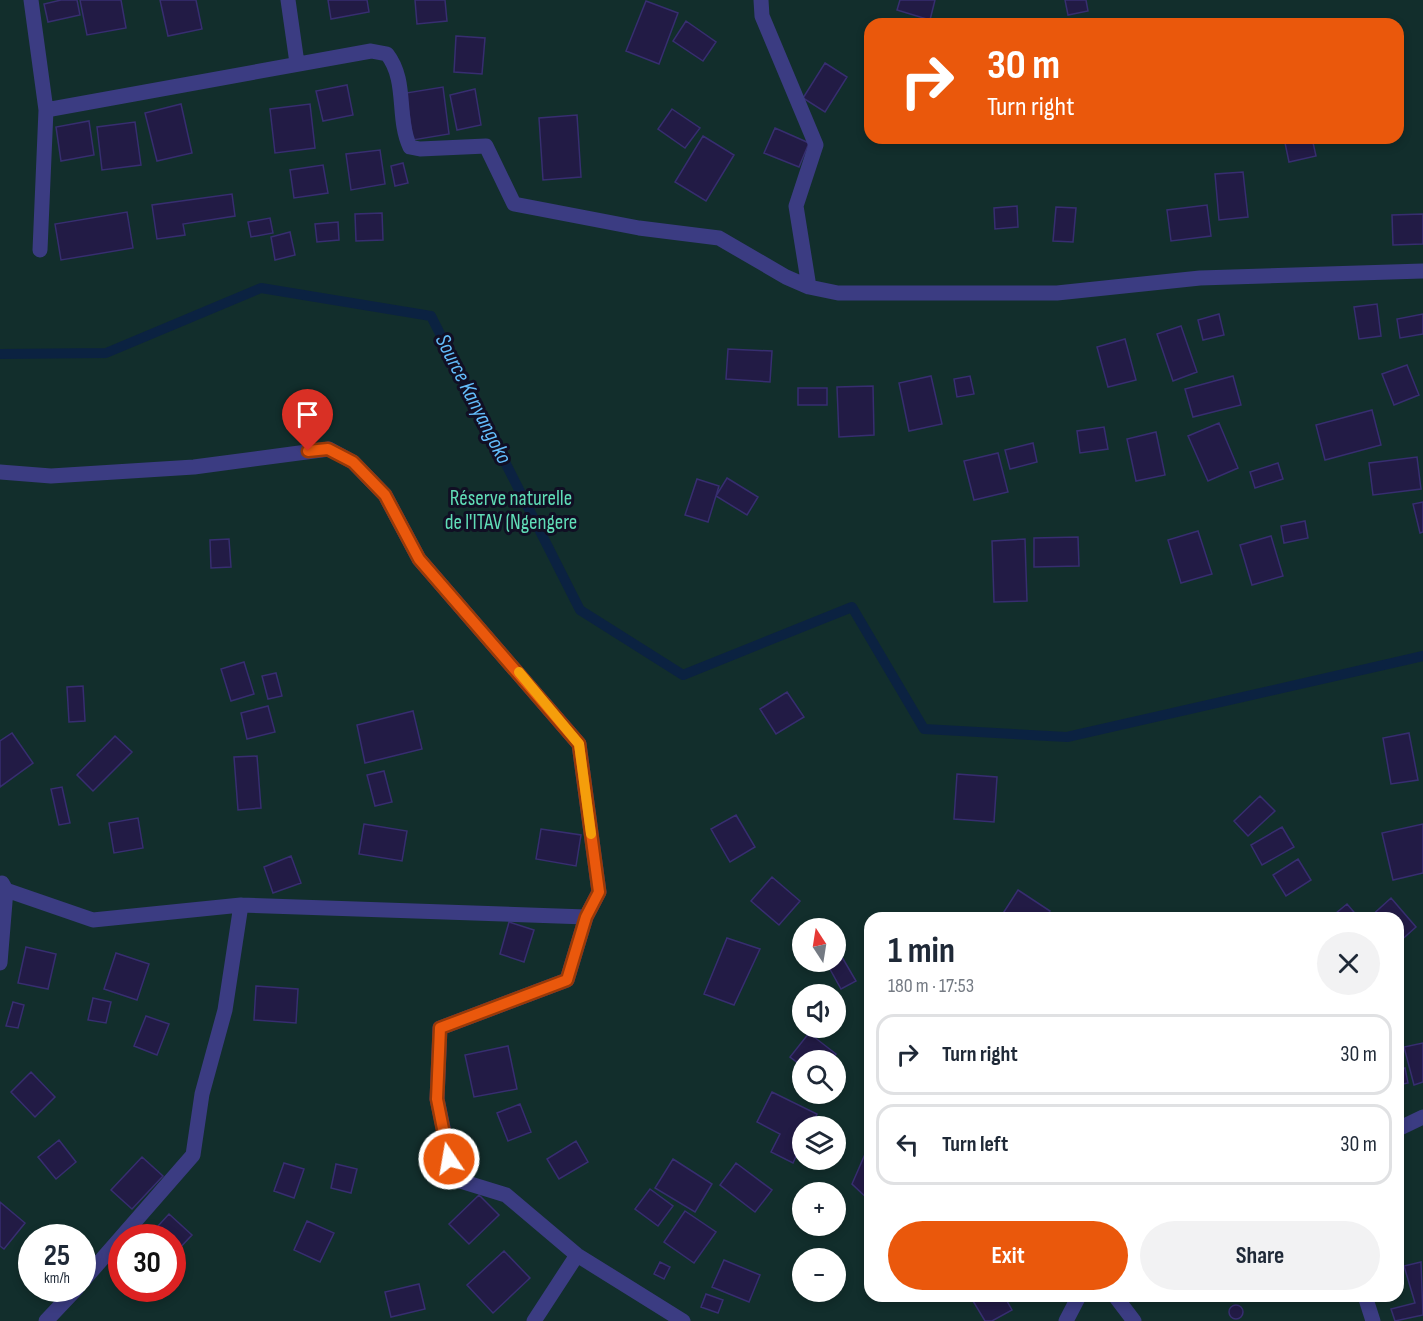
<!DOCTYPE html>
<html lang="en">
<head>
<meta charset="utf-8">
<style>
  :root { --surface:#fff; --page:#f2f2f3; --text:#1f2937; --muted:#747a83; --line:#e0e1e3; --accent:#ea580c }
  body { margin:0; font-family:"Sofia Sans Condensed",sans-serif; background:var(--page); color:var(--text); height:100vh; display:flex; flex-direction:column; font-size:22px; white-space:nowrap }
  * { box-sizing:border-box; margin:0 }
  p { font-size:20px; color:var(--muted) }
  .icon { flex:none; width:33px; height:33px; fill:none; stroke:currentColor; stroke-width:2; stroke-linecap:round; stroke-linejoin:round }
  .map { position:relative; flex:1; overflow:hidden }
  .details { position:absolute; left:864px; top:912px; width:540px; height:390px; display:flex; flex-direction:column; background:var(--surface); border-radius:18px; box-shadow:0 3px 9px #0003 }
  .details>* { flex:none }
  .guide { position:absolute; left:864px; top:18px; width:540px; height:126px; border-radius:18px; box-shadow:0 3px 9px #0003; background:#ea580c; color:#fff; overflow:hidden }
  .needle { width:39px; rotate:348deg }
  .buttons { position:absolute; left:792px; top:918px; display:grid; gap:12px }
  .buttons a { display:grid; place-items:center; width:54px; height:54px; border-radius:50%; background:var(--surface); box-shadow:0 3px 9px #0003; font-size:30px }
  .speed { position:absolute; left:18px; top:1224px; display:flex; gap:12px; font-size:30px; font-weight:700; text-align:center }
  .speed>* { display:grid; place-content:center; width:78px; height:78px; border-radius:50%; background:var(--surface); box-shadow:0 3px 9px #0003; line-height:1 }
  .speed small { font-size:15px; font-weight:400 }
  .speed .limit { border:9px solid #d22; background:#fff; color:#111 }
  .pin { position:absolute; display:grid; place-items:center; width:51px; height:51px; color:#fff; margin:-62px -26px; border-radius:50% 50% 50% 0; rotate:-45deg; box-shadow:0 0 6px #0007 }
  .pin .icon { rotate:45deg }
  .me { position:absolute; width:66px; margin:-33px; rotate:348deg; stroke-linejoin:round; filter:drop-shadow(0 0 4px #0008) }
  .turn { display:flex; align-items:center; gap:21px; height:126px; padding:0 24px; font-size:27px }
  .turn .icon { width:78px; height:78px; stroke-width:2.5 }
  .turn b { display:block; font-size:42px; line-height:51px }
  .round { display:grid; place-items:center; flex:none; width:63px; height:63px; border-radius:32px; background:var(--page) }
  .headline { display:flex; align-items:center; justify-content:space-between; height:102px; padding:0 24px }
  h1 { font-size:36px; font-weight:700; line-height:45px }
  .action { display:flex; gap:12px; margin-top:auto; padding:12px 24px }
  .action a { flex:1; height:69px; border-radius:36px; background:var(--accent); color:#fff; font-size:24px; font-weight:700; line-height:69px; text-align:center }
  .action a+a { background:var(--page); color:var(--text) }
  ul { padding:0; list-style:none }
  li { display:flex; align-items:center; gap:18px; height:81px; margin:0 12px 9px; padding:0 12px; border:3px solid var(--line); border-radius:18px }
  li div { flex:1 }
  li b { display:block; font-size:22px }
  li em { font-style:normal }
  .map>svg:first-child { display:block }
</style>
</head>
<body>
<div class="map">
<svg width="1423" height="1321" viewBox="0 0 1423 1321">
  <rect width="100%" height="100%" fill="#110f24"/>
  <path fill="#122e2c" fill-rule="evenodd" d="M0,0H1423V1321H0ZM870,24H1398V138H870ZM870,918H1398V1296H870ZM802,928H836V962H802ZM802,994H836V1028H802ZM802,1060H836V1094H802ZM802,1126H836V1160H802ZM802,1192H836V1226H802ZM32,1238H82V1288H32ZM122,1238H172V1288H122ZM802,1258H836V1292H802Z"/>
  <g fill="none" stroke-linecap="round" stroke-linejoin="round">
    <path stroke="#0b2241" stroke-width="10" d="M0,354L106,353L261,288L431,316L580,610L683,675L852,607L924,729L1067,737L1423,656"/>
  </g>
  <path fill="#221b45" stroke="#372e70" stroke-width="1.5" d="M61,0H77L80,15L48,22L44,4Z
    M80,0H121L126,28L87,35Z
    M160,0H196L202,29L168,36Z
    M328,0H367L369,12L331,19Z
    M415,0H445L447,21L417,24Z
    M900,0H935L930,20L897,10Z
    M1065,0H1086L1088,11L1068,15Z
    M646,1L678,13L659,64L626,51Z
    M686,21L716,42L703,61L673,41Z
    M456,36L485,38L482,74L454,72Z
    M825,63L847,77L825,112L803,98Z
    M347,85L353,115L323,121L316,91Z
    M443,87L449,134L413,140L406,93Z
    M475,89L481,125L457,130L450,95Z
    M181,104L192,153L157,161L145,113Z
    M310,104L315,148L275,153L270,109Z
    M672,109L700,128L685,148L658,129Z
    M577,115L581,177L543,180L539,118Z
    M89,121L94,155L61,161L56,127Z
    M135,122L141,165L102,170L97,127Z
    M775,128L809,143L799,167L764,153Z
    M703,136L734,155L706,201L675,182Z
    M1284,138H1312L1316,156L1289,162Z
    M380,150L385,184L351,190L346,154Z
    M403,163L408,183L395,186L391,166Z
    M323,165L328,193L294,198L290,170Z
    M1243,172L1248,217L1219,220L1215,174Z
    M232,194L235,216L183,224L185,235L157,239L152,205Z
    M1207,205L1211,236L1171,241L1167,210Z
    M1017,206L1018,227L995,229L994,208Z
    M1056,207L1076,208L1073,242L1053,241Z
    M127,212L133,248L61,260L55,224Z
    M382,213L383,240L356,241L355,214Z
    M1423,214V244L1393,245L1392,215Z
    M270,218L273,233L251,237L248,222Z
    M338,222L339,240L317,242L315,224Z
    M290,232L295,255L275,260L271,237Z
    M1377,304L1381,336L1359,339L1354,307Z
    M1219,314L1224,335L1203,340L1198,320Z
    M1423,314V334L1400,338L1397,319Z
    M1181,326L1197,372L1173,381L1157,334Z
    M1125,339L1136,380L1108,387L1097,347Z
    M728,349L772,351L770,382L726,379Z
    M1407,365L1419,395L1394,405L1382,374Z
    M931,376L942,424L909,431L899,383Z
    M970,376L974,394L957,397L954,379Z
    M1233,376L1241,405L1193,417L1185,389Z
    M873,386L874,435L839,437L837,387Z
    M798,388H827V405H798Z
    M1372,410L1381,445L1325,460L1316,425Z
    M1219,423L1238,468L1208,481L1188,436Z
    M1104,427L1108,449L1080,453L1077,431Z
    M1156,432L1165,475L1136,481L1127,439Z
    M1033,443L1037,462L1010,469L1005,450Z
    M998,453L1008,492L974,500L964,461Z
    M1417,457L1421,489L1373,495L1369,463Z
    M1278,463L1283,479L1255,488L1250,472Z
    M727,478L758,497L747,515L716,496Z
    M697,479L719,486L708,522L685,515Z
    M1423,502V532L1420,533L1413,504Z
    M1305,521L1308,538L1284,543L1281,526Z
    M1198,531L1212,574L1181,583L1168,540Z
    M1271,536L1283,576L1252,585L1240,545Z
    M1078,537L1079,566L1034,567V538Z
    M229,539L231,567L211,568L210,540Z
    M1025,539L1027,601L994,602L992,541Z
    M244,662L254,694L231,701L221,669Z
    M276,673L282,696L268,699L262,676Z
    M83,686L85,721L69,722L67,687Z
    M787,692L804,717L776,734L760,709Z
    M268,706L275,732L247,739L241,713Z
    M413,711L422,749L365,763L357,725Z
    M12,733L33,763L0,787V741Z
    M1409,733L1418,780L1391,784L1383,738Z
    M115,736L132,752L93,791L77,775Z
    M257,756L261,808L238,810L234,757Z
    M384,771L392,802L375,806L367,775Z
    M957,774L997,777L994,822L954,819Z
    M62,787L70,823L59,825L51,789Z
    M1260,796L1275,811L1248,836L1234,821Z
    M736,815L755,847L730,862L711,829Z
    M138,818L143,848L114,853L109,823Z
    M364,824L407,831L402,861L359,854Z
    M1423,824V873L1393,880L1382,833Z
    M1282,827L1294,847L1262,865L1251,845Z
    M541,829L581,835L576,866L536,859Z
    M291,856L301,883L273,893L264,867Z
    M1298,859L1311,880L1286,896L1273,875Z
    M772,877L800,901L779,925L751,901Z
    M1018,890L1050,911L1045,918H1000Z
    M1391,898L1416,927L1398,943V918H1369Z
    M1347,904L1359,918H1330Z
    M509,922L534,930L524,962L500,954Z
    M727,938L760,949L734,1005L704,994Z
    M26,947L56,954L48,989L18,983Z
    M839,952L856,981L841,989L826,962H836V954Z
    M116,953L149,964L137,1000L104,989Z
    M256,986L298,989L296,1023L254,1020Z
    M93,998L111,1002L106,1023L88,1020Z
    M13,1002L24,1005L18,1028L6,1026Z
    M146,1016L169,1024L157,1055L134,1046Z
    M809,1033L836,1054L831,1060H802V1066L790,1057Z
    M1423,1043V1082L1414,1085L1404,1047Z
    M508,1046L517,1089L474,1097L465,1055Z
    M1405,1068L1408,1083L1398,1085V1070Z
    M31,1072L55,1097L35,1117L11,1092Z
    M772,1092L817,1114L811,1126H802V1143L793,1163L771,1152L780,1134L757,1122Z
    M520,1104L531,1132L508,1141L497,1113Z
    M59,1140L76,1162L56,1179L38,1157Z
    M576,1141L588,1162L559,1179L547,1159Z
    M866,1152H870V1201L852,1184Z
    M142,1157L163,1176L132,1209L111,1190Z
    M673,1159L712,1184L695,1212L655,1188Z
    M284,1163L304,1169L294,1198L274,1191Z
    M736,1163L772,1190L755,1212L720,1185Z
    M336,1164L357,1169L351,1193L331,1188Z
    M650,1189L673,1206L658,1226L635,1209Z
    M479,1195L499,1215L469,1244L449,1224Z
    M0,1202L25,1223L4,1249L0,1246Z
    M685,1211L716,1232L694,1263L664,1242Z
    M169,1214L192,1235L172,1256V1238H147Z
    M307,1221L334,1233L320,1262L294,1250Z
    M504,1251L530,1278L493,1313L467,1285Z
    M724,1260L760,1275L749,1302L712,1287Z
    M660,1262L670,1267L664,1279L654,1274Z
    M1421,1262L1423,1315L1395,1321L1391,1309L1415,1303L1404,1266Z
    M419,1284L425,1309L391,1317L385,1292Z
    M706,1294L723,1300L718,1313L701,1307Z
    M970,1296H1004L1012,1310L992,1321H985Z
    M1229 1312a7 7 0 1 1 14 0a7 7 0 1 1-14 0Z"/>
  <g fill="none" stroke-linecap="round" stroke-linejoin="round">
    <path stroke="#3b3c82" stroke-width="15" d="M31,0L46,110L40,250
      M288,0L297,63
      M761,0L762,16L816,145L796,206L809,287
      M46,110L371,51L387,54C408,81 396,117 410,147L420,149L486,146L514,204L639,228L719,238L786,277L809,287L838,293H1057L1200,278L1423,271
      M0,472L51,476L194,467L329,449L353,462L385,495L419,559L579,744L599,892L586,917L567,980L440,1028L437,1099L454,1179L506,1195L577,1255L683,1321
      M0,891L6,890L93,920L241,905L586,917
      M0,963L6,890L2,883
      M1398,1129L1423,1117
      M82,1282L193,1155L202,1094L225,1010L241,905
      M1115,1296L1134,1321
      M1365,1296L1373,1321
      M46,1321L77,1288
      M534,1321L577,1255
      M1066,1321L1079,1296"/>
  </g>
  <g fill="none" stroke-linecap="round" stroke-linejoin="round">
    <g stroke="#983908" stroke-width="15">
      <path id="route" d="M308,451L328,449L353,462L385,495L419,559L579,744L599,892L586,917L567,980L440,1028L437,1099L449,1159"/>
    </g>
    <use href="#route" stroke="#ea580c" stroke-width="10"/>
    <path stroke="#f59e0b" stroke-width="10" d="M519,672L579,744L591,834"/>
  </g>
  <g text-anchor="middle" dominant-baseline="central" stroke-width="6" stroke-linejoin="round" paint-order="stroke">
    <g font-size="21" fill="#60ddb7" stroke="#110f24">
      <text x="511" y="498">Réserve naturelle<tspan x="511" dy="24">de l'ITAV (Ngengere</tspan></text>
    </g>
    <g font-size="22" font-style="italic" fill="#64befc" stroke="#110f24">
      <text transform="translate(473 399) rotate(63)">Source Kanyangoko</text>
    </g>
  </g>
</svg>
<div class="buttons">
<a><svg class="needle" viewBox="-14 -14 28 28"><path d="M0-13l5 13h-10z" fill="#e53935"/><path d="M0 13l5-13h-10z" fill="#747a83"/></svg></a>
<a><svg class="icon" aria-label="sound" viewBox="0 0 24 24"><path d="M4 9h4l5-4v14l-5-4H4zM17 9q2 3 0 6"/></svg></a>
<a><svg class="icon" aria-label="search" viewBox="0 0 24 24"><circle cx="10" cy="10" r="6"/><path d="M15 15l6 6"/></svg></a>
<a><svg class="icon" aria-label="layers" viewBox="0 0 24 24"><path d="M12 4l9 5-9 5-9-5zM3 14l9 5 9-5"/></svg></a>
<a>+</a>
<a>−</a>
</div>
<div class="speed"><div>25<small>km/h</small></div><div class="limit">30</div></div>
<div class="pin" style="left:308px;top:451px;background:#d93025"><svg class="icon" aria-label="arrive" viewBox="0 0 24 24"><path d="M6 21V4h12l-3 4 3 4H6"/></svg></div>
<svg class="me" style="left:449px;top:1159px" viewBox="-20 -20 40 40"><circle r="17" fill="#ea580c" stroke="#fff" stroke-width="3"/><path d="M0-11L8 9 0 5-8 9z" fill="#fff"/></svg>
<div class="guide">
<div class="turn"><svg class="icon" aria-label="right" viewBox="0 0 24 24"><path d="M7 20v-9h11M14 6l5 5-5 5"/></svg><div><b>30 m</b>Turn right</div></div>
</div>
<section class="details">
<div class="headline"><div><h1>1 min</h1><p>180 m · 17:53</p></div><a class="round"><svg class="icon" aria-label="close" viewBox="0 0 24 24"><path d="M6 6l12 12M18 6L6 18"/></svg></a></div>
<ul>
<li><svg class="icon" aria-label="right" viewBox="0 0 24 24"><path d="M7 20v-9h11M14 6l5 5-5 5"/></svg><div><b>Turn right</b></div><em>30 m</em></li>
<li><svg class="icon" aria-label="left" viewBox="0 0 24 24"><path d="M17 20v-9H6M10 6l-5 5 5 5"/></svg><div><b>Turn left</b></div><em>30 m</em></li>
</ul>
<div class="action"><a>Exit</a><a>Share</a></div>
</section>
</div>
</body>
</html>
